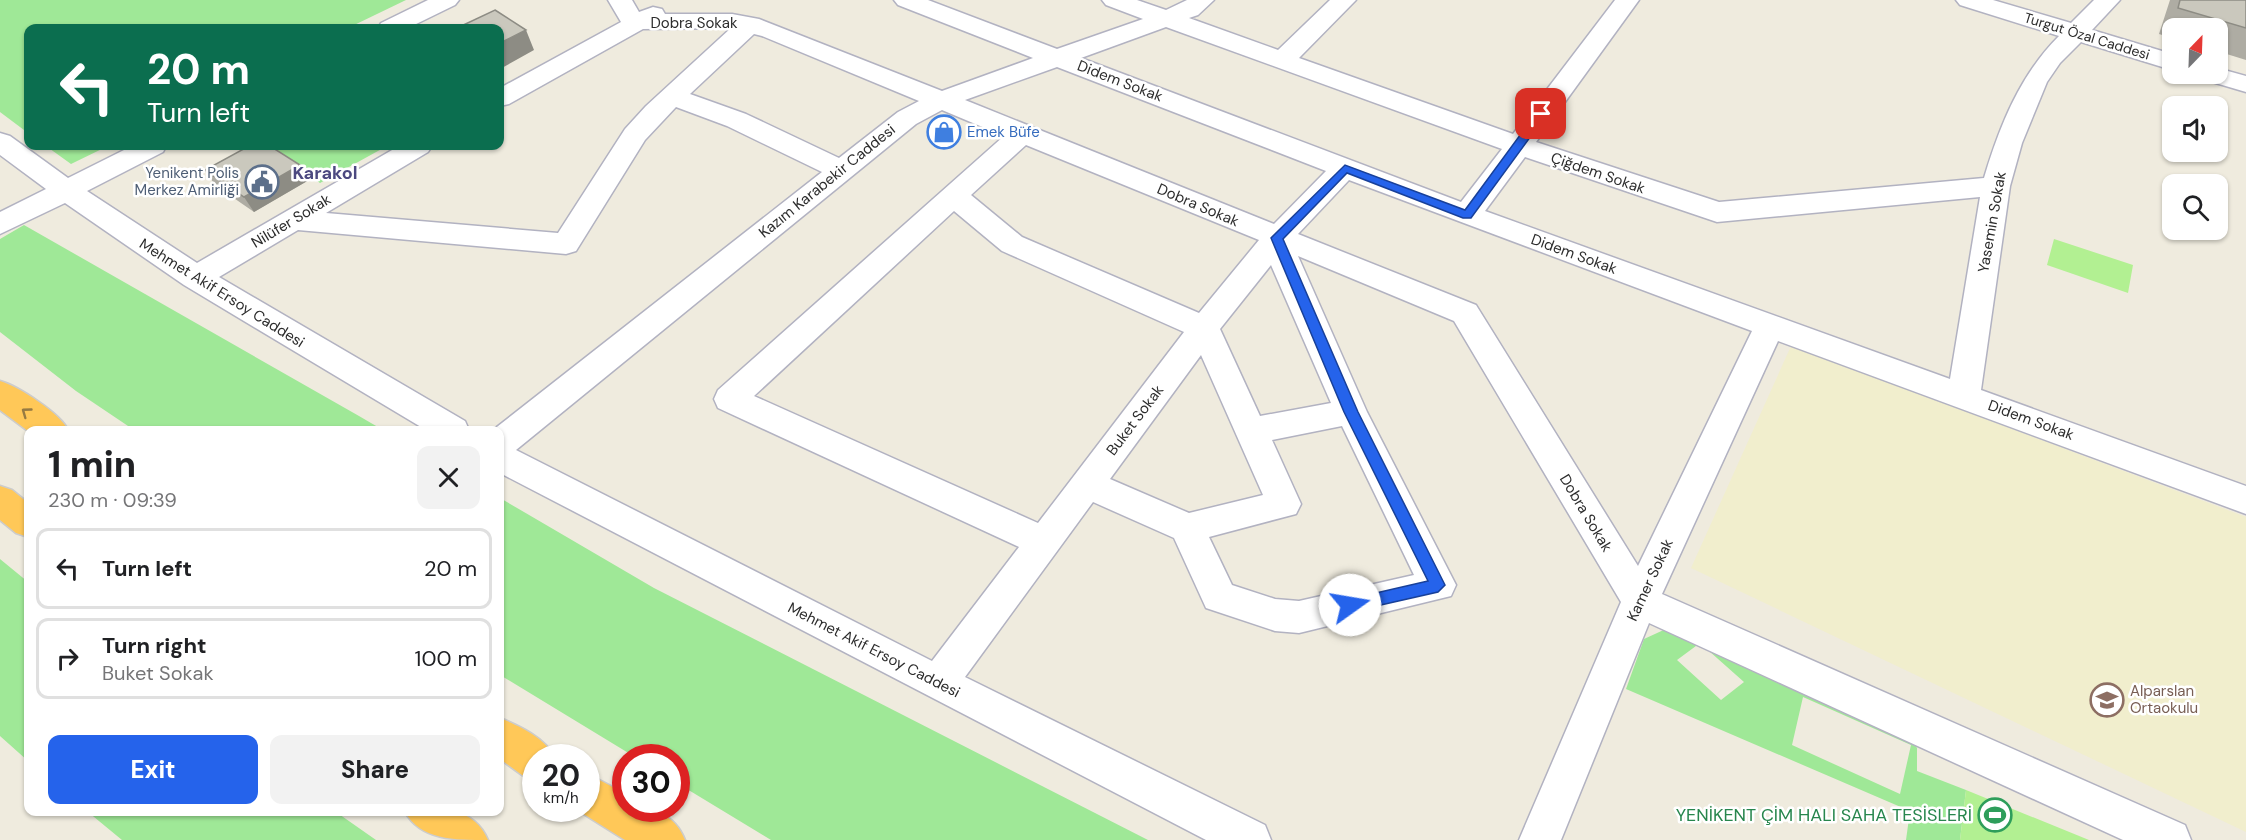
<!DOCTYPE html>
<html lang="en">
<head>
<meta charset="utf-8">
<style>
  :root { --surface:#fff; --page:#f2f2f2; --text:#202124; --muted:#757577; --line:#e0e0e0; --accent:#2563eb }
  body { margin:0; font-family:"DM Sans",sans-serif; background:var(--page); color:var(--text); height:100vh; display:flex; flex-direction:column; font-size:22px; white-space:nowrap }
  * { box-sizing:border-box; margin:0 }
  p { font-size:20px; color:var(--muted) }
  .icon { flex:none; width:33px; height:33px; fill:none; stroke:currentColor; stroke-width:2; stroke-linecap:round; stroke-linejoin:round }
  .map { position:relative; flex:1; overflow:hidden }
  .side { position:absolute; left:24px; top:426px; width:480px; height:390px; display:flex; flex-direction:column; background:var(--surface); border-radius:12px; box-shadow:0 2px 4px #0004 }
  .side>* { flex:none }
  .hud { position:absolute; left:24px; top:24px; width:480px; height:126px; border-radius:12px; box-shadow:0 2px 4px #0004; background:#0b6e4f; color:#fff; overflow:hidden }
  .needle { width:39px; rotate:23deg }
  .controls { position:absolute; left:2162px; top:18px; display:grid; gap:12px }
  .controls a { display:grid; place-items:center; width:66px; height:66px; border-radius:12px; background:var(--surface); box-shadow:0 2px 4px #0004; font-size:30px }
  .speed { position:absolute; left:522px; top:744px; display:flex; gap:12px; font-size:30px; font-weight:700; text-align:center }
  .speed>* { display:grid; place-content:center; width:78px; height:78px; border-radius:50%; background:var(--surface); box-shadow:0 2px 4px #0004; line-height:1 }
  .speed small { font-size:15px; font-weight:400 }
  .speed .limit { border:9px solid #d22; background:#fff; color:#111 }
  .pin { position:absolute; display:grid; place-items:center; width:51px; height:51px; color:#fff; margin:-26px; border-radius:12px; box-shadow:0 3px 9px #0006 }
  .me { position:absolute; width:66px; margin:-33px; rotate:77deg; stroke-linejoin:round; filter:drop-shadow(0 0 4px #0008) }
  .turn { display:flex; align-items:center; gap:21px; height:126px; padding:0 24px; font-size:27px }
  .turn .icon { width:78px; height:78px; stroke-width:2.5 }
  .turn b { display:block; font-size:42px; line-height:51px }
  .round { display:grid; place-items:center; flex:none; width:63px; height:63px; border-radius:12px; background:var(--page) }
  .summary { display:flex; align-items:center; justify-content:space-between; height:102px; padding:0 24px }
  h1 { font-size:36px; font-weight:800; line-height:45px }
  .cta { display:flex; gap:12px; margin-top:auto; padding:12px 24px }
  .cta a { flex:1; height:69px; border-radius:12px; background:var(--accent); color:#fff; font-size:24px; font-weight:800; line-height:69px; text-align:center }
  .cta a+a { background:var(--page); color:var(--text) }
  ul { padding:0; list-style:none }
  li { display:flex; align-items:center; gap:18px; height:81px; margin:0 12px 9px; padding:0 12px; border:3px solid var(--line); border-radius:12px }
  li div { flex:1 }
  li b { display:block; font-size:22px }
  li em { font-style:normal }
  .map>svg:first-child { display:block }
</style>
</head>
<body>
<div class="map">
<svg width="2246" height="840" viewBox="0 0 2246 840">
  <rect width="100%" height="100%" fill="#efebde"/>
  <path fill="#f1eecd" d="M1791,346L2246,517V832L1691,568Z"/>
  <path fill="#9fe897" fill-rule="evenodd" d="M0,0H406L348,28H28V133L0,112Z
    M46,146H108L71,164Z
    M272,146H387L320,183Z
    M24,225L359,416L383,430H134L76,391L0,332V239Z
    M500,498L654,588L1148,840H771L677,783L676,758L635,757L500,675Z
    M0,559L28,582V761L0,736Z
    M1668,628L1912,740L1917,748V771L1966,790L1960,840H1906L1910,811L1626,689L1644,639ZM1700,643L1744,682L1721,700L1677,660ZM1803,697L1911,745L1900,794L1792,745Z
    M88,812H336L376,840H122Z"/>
  <path fill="#b2f092" d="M2054,239L2133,265L2128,293L2047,265Z
    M1966,790L2089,840H1960Z"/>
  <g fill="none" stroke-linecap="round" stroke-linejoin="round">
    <g stroke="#b2b2c1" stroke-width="3">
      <path id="minor" d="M428,0H459L455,5L408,28H378L381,23Z
        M608,0H632L639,12L653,7L662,9L665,14H732L759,19L942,91L1033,58L898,5L894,0H928L1057,49L1143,19L1106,5L1102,0H1137L1166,10L1187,0H1214L1198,15L1189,18L1278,50L1330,0H1356L1299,58L1513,134L1615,0H1639L1536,142L1719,202L1984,178C2000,125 2020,75 2059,36L1960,5L1956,0H1993L2071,23L2094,0H2120L2092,30L2172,54V70L2081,42L2060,63L2047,82L2022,143L2010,186L1981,390L2246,486V514L1778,341L1662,594L2185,825L2191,840H2123L1649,623L1561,840H1519L1621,602L1454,321L1298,256L1367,412L1456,585L1451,596L1299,633L1275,631L1206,608L1174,538L1093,502L965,677L1265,825L1271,840H1206L500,473V430H493L822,172L727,126L676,107L645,140L576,251L566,254L298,230L219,277L465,421L469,430H426L184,285L65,203L0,234V212L46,189L0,155V133L10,136L68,178L132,146H166L163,152L87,191L197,263L399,146H432L428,152L326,213L558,233L625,129L646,106L731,28L643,29L509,104L500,106V88L621,22ZM1166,27L1502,149L1461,202L1081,58ZM754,34L762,36L919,101L898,112L839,158L746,114L690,94ZM1057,67L1326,171L1274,224L965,100ZM942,110L1004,136L718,390L714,399L718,408L1019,547L932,661L516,450L916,124ZM1026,145L1259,240L1199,313L1022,237L971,195ZM1525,157L1717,222L1980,197L1950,379L1485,211ZM1349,180L1752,331L1638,566L1476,305L1298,234ZM954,211L1002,251L1184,332L1038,523L754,396ZM1271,265L1331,403L1260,416L1220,329ZM1201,355L1263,495L1189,513L1110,479ZM1342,426L1414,575L1299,601L1275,599L1232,585L1209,537L1296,514L1301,504L1272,440Z
        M2217,68L2246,76V92L2202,79L2198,74H2217Z"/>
    </g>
    <g stroke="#ccc" stroke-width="3">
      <path id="highway" d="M0,381C18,386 61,414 68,430L28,431L0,410Z
        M0,486L12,490L28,503V537L16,533L0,520Z
        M500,718C519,726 546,738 555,758H536V780L522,775L500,759Z
        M586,773L626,794V808C653,808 674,813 685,840H625L574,808H586Z
        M405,812C438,808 473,805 488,840C454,840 421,840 405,812Z"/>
    </g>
    <use href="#minor" fill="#fff" fill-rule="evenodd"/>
    <use href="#highway" fill="#ffc858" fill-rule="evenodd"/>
  </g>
  <path fill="#aeaca3" d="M2170,0H2246V60L2217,51V28H2172V38L2159,34Z
    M205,170L309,180L254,212L215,185Z"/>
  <path fill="#8d8c84" d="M526,30L534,50L500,69V43Z
    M300,165L309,180L254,212L244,197Z"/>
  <path fill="#cac8bd" stroke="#8d8c84" stroke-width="1.5" d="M2180,0H2246V28L2178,8Z
    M495,10L526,30L500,43V28H457Z
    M249,146H270L300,165L244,197L205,170Z"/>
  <defs><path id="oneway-chevron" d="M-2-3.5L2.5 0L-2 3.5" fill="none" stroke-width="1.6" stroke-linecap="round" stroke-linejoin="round" transform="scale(1.5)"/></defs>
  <use stroke="#967a42" href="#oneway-chevron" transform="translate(26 412) rotate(-144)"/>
  <path fill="#2563eb" stroke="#184099" stroke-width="1.5" d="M1537,112L1547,114L1471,218H1463L1347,173L1283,239L1358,412L1445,585L1438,592L1350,612L1345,610L1343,605L1345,601L1350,599L1428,581L1344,412L1271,238L1345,165L1465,210Z"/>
  <defs>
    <g id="shop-ring" transform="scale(1.725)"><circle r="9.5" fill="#fff" stroke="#3f7fe0" stroke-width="1.5"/><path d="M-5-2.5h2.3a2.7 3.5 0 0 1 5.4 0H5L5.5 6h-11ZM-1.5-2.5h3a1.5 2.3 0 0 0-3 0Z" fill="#3f7fe0"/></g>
    <g id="civic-ring" transform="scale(1.725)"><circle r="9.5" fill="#fff" stroke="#5c6f8a" stroke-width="1.5"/><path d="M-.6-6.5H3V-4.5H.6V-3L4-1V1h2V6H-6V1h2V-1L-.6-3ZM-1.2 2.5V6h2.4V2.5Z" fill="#5c6f8a"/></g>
    <g id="school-ring" transform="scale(1.725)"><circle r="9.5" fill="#fff" stroke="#8d6e63" stroke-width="1.5"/><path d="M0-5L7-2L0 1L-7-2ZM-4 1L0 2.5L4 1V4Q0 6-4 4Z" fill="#8d6e63"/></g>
    <g id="stadium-ring" transform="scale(1.725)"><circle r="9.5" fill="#fff" stroke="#2e9e5b" stroke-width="1.5"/><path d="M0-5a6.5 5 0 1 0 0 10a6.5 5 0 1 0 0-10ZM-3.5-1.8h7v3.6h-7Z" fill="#2e9e5b"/></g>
  </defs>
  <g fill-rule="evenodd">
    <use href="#shop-ring" x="944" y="132"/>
    <use href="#civic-ring" x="262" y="182"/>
    <use href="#school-ring" x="2107" y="700"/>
    <use href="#stadium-ring" x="1995" y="815"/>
  </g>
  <g text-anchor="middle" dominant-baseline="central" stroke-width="5" stroke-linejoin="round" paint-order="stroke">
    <g font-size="14" fill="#2c2c2c" stroke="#fff">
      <text transform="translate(2087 36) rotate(17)">Turgut Özal Caddesi</text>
    </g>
    <g font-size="15" fill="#2c2c2c" stroke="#fff">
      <text x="694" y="23">Dobra Sokak</text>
      <text transform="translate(1120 81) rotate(21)">Didem Sokak</text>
      <text transform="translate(1598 173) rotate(19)">Çiğdem Sokak</text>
      <text transform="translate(827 181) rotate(-39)">Kazım Karabekir Caddesi</text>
      <text transform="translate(1198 205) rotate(23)">Dobra Sokak</text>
      <text transform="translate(291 221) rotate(-31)">Nilüfer Sokak</text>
      <text transform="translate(1992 222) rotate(-80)">Yasemin Sokak</text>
      <text transform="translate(1574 254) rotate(20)">Didem Sokak</text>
      <text transform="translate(222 293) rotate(32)">Mehmet Akif Ersoy Caddesi</text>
      <text transform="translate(1135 420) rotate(-53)">Buket Sokak</text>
      <text transform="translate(2031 420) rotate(20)">Didem Sokak</text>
      <text transform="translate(1586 513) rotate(59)">Dobra Sokak</text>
      <text transform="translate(1650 580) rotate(-65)">Kamer Sokak</text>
      <text transform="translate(874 650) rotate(27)">Mehmet Akif Ersoy Caddesi</text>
    </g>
    <g font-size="15" fill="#366cbe" stroke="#fff" text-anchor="start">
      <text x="967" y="132">Emek Büfe</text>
    </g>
    <g font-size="15" fill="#4e5e75" stroke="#fff" text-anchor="end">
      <text x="239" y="173">Yenikent Polis<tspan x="239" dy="17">Merkez Amirliği</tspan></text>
    </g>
    <g font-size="15" fill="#785e54" stroke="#fff" text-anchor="start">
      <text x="2130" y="691">Alparslan<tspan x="2130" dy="17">Ortaokulu</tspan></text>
    </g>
    <g font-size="18" font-weight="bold" fill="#4c4980" stroke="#fff">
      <text x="325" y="173">Karakol</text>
    </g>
    <g font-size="18" fill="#27864d" stroke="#fff" text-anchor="end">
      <text x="1972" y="815">YENİKENT ÇİM HALI SAHA TESİSLERİ</text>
    </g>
  </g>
</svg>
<div class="controls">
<a><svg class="needle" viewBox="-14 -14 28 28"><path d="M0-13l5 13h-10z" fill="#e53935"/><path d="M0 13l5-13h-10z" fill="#757577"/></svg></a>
<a><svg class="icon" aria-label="sound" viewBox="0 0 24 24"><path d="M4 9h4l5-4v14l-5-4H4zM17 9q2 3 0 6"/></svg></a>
<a><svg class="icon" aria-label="search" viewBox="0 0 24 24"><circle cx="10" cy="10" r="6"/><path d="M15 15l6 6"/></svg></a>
</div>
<div class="speed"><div>20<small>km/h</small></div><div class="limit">30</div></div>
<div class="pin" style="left:1541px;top:114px;background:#d93025"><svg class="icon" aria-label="arrive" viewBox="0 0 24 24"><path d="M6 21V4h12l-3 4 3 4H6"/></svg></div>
<svg class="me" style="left:1350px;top:605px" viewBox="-20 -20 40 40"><circle r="19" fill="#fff"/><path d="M0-13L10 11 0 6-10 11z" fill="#2563eb"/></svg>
<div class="hud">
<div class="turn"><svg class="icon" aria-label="left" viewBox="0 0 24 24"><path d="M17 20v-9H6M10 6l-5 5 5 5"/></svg><div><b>20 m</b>Turn left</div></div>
</div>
<section class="side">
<div class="summary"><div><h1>1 min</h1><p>230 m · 09:39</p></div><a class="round"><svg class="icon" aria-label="close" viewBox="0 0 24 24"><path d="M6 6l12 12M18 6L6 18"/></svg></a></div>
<ul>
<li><svg class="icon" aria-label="left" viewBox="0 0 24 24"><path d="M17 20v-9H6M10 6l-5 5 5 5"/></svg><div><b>Turn left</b></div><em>20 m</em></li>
<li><svg class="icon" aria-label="right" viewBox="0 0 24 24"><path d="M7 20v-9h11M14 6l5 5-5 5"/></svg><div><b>Turn right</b><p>Buket Sokak</p></div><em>100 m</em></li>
</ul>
<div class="cta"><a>Exit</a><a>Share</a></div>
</section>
</div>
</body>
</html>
